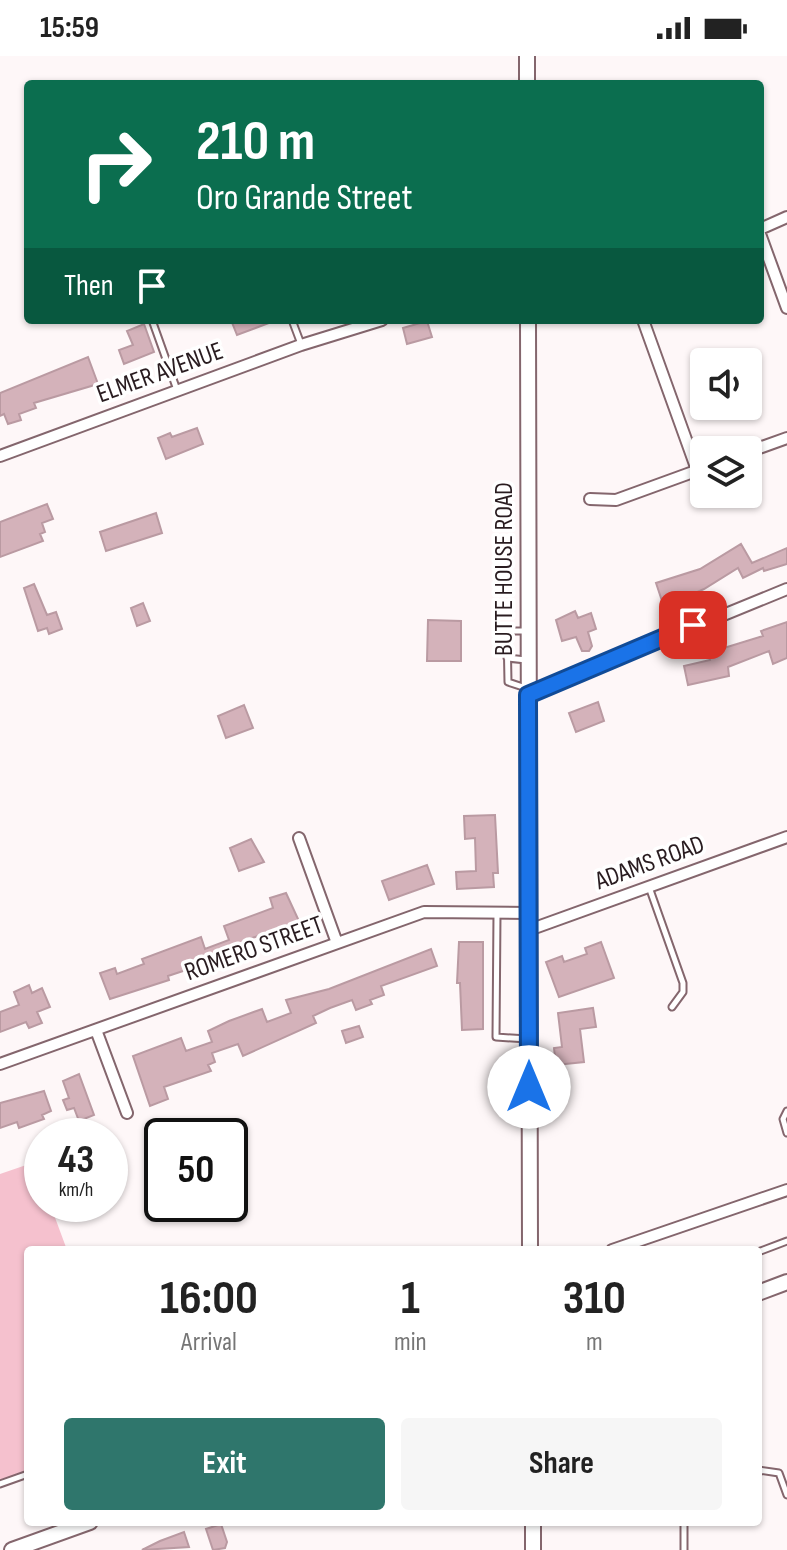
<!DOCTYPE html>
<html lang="en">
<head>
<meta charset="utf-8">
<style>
  :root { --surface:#fff; --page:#f6f6f6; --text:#222; --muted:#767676; --accent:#2f766c }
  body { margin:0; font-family:"Sofia Sans Condensed",sans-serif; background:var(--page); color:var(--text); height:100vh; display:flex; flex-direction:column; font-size:30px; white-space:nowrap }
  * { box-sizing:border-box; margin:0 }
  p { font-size:26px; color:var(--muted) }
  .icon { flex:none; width:44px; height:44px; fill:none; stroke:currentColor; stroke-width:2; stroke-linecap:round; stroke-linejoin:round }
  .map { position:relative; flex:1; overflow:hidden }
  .drawer { position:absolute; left:24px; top:1190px; width:738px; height:280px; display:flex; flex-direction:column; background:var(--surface); border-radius:8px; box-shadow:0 2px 6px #0004 }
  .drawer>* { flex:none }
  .guide { position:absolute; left:24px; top:24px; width:740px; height:244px; border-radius:8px; box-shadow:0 2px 6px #0004; background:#0b6e4f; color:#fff; overflow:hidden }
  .tools { position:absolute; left:690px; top:292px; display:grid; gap:16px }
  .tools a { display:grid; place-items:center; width:72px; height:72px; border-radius:8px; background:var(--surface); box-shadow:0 2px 6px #0004; font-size:40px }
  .speed { position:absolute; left:24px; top:1062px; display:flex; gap:16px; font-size:40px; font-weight:700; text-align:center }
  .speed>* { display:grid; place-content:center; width:104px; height:104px; border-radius:50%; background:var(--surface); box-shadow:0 2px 6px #0004; line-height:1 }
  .speed small { font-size:20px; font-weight:400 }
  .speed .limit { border:4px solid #111; border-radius:12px; background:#fff; color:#111 }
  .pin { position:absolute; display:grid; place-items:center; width:68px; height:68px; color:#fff; margin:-34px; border-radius:16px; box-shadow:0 4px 12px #0006 }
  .me { position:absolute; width:88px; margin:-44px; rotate:0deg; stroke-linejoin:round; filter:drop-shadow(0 0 6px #0008) }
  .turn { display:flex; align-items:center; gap:28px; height:168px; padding:0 40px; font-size:36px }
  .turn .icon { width:104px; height:104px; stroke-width:2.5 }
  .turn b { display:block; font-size:56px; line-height:68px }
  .then { display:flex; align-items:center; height:76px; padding:0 40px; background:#0003; gap:16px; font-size:30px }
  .eta { display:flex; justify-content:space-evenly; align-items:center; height:136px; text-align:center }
  .eta b { font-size:48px; font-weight:700; line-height:56px }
  .cta { display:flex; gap:16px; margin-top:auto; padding:16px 40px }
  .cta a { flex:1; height:92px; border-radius:8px; background:var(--accent); color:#fff; font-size:32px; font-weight:700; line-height:92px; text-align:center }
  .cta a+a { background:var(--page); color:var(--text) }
  .status { display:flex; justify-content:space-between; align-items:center; height:56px; padding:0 40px; background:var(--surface); direction:ltr }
  .status svg { height:22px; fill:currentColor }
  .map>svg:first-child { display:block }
</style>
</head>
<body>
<div class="status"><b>15:59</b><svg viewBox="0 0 49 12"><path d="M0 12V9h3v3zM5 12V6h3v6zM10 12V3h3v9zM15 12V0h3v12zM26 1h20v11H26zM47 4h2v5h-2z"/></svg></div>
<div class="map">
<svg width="787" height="1494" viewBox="0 0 787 1494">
  <rect width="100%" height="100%" fill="#fef7f8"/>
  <path fill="#f5c1ce" d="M35,1106L42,1125V1148H50L67,1194H28V1418L0,1428V1118Z"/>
  <path fill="#d4b2ba" stroke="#ba9aa2" stroke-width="2" d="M231,264H274V265L237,279Z
    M427,265L432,281L407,288L403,272Z
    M144,268L154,296L124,308L119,294L133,289L127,275Z
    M88,301L98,328L34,347L36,352L19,358L21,364L8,368L4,358L0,360V337Z
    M197,372L203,388L166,403L158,382L170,377L172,381Z
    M47,448L53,463L42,467L45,476L40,478L43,485L0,501V466Z
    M156,457L162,477L106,495L100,476Z
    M741,488L752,507L787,492V508L764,515L763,512L743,522L738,512L704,533L664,551L656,527L700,513Z
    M34,528L47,559L56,556L62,573L49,578L47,572L38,575L24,532Z
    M143,547L150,565L137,570L131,552Z
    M575,555L578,562L591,557L596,573L588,576L592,590L589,595H582L576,581L562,585L556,564Z
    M428,564L461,565V605H427Z
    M787,566V602L773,608L769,595L728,611L729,620L688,629L684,610L710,604L708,592H724L763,580L761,575Z
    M598,646L604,665L576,676L569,657Z
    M244,649L253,672L226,682L218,660Z
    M495,759L498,817H493L494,831L457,833L456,816L476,815L475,782L465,783L464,760Z
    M251,783L264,806L239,815L230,792Z
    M427,809L434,828L389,844L382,825Z
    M286,837L304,876L279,884L276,874L246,884L250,895L193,914L192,912L168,920L169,924L110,943L100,917L115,912L117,918L144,908L142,903L201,881L205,893L229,884L224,870L273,852L270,842Z
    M459,886H483V973L462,974L460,927H457Z
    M601,886L614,922L559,941L546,906L562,900L564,906L587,898L585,892Z
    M431,893L437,910L381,930L384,939L370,944L372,948L356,954L352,944L330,952L313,960L316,967L243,1000L238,988L212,997L215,1006L208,1009L211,1015L164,1031L168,1043L150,1050L133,1000L181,982L186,995L212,986L208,975L229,965L262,953L267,966L291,957L286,944L329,933Z
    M29,929L32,937L42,932L50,951L37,956L42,967L29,972L26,966L0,976V956L19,949L14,936Z
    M593,952L596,971L580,973L584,1006L556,1009L554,992L562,991L558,957Z
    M359,970L363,981L346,987L342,975Z
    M79,1018L94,1059L79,1065L74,1052L67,1054L63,1044L69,1042L63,1025Z
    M44,1035L51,1055L42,1059L44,1063L19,1072L17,1066L0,1072V1047Z
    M221,1468L227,1486L225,1492L213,1494L206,1473Z
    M184,1476L189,1491L142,1494L160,1485Z"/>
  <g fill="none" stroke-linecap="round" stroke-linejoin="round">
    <g stroke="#84666d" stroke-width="9">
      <path id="lane" d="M152,264L177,334
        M292,264L301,288
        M507,602L526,604
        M526,632L508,626L507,575H527
        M649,831L683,927V936L672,951
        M497,858L496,981L527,983
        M787,1055L783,1063L787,1077
        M758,1196L787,1185
        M758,1414L779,1417L787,1439
        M0,1428L28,1418
        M684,1466V1494"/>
    </g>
    <g stroke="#84666d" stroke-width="14">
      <path id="street" d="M760,173L787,161
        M760,178L787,252
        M643,264L697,414
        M748,396L787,382
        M0,400L301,289L382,264
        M590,443L616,444L704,412
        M528,639L787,533
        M299,782L337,887
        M529,874L787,781
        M96,974L127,1057
        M0,1008L424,856L529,857
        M612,1194L787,1134"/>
    </g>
    <g stroke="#84666d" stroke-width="18">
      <path id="secondary" d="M527,28V0
        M528,264L530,1194
        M758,1237L787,1226
        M533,1466V1494
        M12,1494L90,1466"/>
    </g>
    <use href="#lane" stroke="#fff" stroke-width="5"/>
    <use href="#street" stroke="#fff" stroke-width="10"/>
    <use href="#secondary" stroke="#fff" stroke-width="14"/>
  </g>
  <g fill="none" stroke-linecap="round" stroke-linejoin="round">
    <g stroke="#114b97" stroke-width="20">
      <path id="route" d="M529,1031L528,639L693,569"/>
    </g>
    <use href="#route" stroke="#1a73e8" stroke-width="14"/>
  </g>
  <g text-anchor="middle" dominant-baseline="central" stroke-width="7" stroke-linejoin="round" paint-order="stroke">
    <g font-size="26" fill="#291c20" stroke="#fff">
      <text transform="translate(160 317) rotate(-20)">ELMER AVENUE</text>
      <text transform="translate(504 513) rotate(-90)">BUTTE HOUSE ROAD</text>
      <text transform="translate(650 807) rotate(-20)">ADAMS ROAD</text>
      <text transform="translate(254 893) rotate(-20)">ROMERO STREET</text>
    </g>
  </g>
</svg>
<div class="tools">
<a><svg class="icon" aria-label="sound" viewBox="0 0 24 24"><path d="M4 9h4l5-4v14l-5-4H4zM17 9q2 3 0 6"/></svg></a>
<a><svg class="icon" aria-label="layers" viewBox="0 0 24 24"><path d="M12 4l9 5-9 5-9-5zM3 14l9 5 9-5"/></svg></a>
</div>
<div class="speed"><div>43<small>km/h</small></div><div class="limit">50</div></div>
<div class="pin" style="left:693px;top:569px;background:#d93025"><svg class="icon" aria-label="arrive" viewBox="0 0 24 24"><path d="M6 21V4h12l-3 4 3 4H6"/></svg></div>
<svg class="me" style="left:529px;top:1031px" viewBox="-20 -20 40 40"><circle r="19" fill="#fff"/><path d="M0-13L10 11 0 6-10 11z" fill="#1a73e8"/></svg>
<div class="guide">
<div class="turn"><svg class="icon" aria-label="right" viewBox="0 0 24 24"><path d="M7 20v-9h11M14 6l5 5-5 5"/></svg><div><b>210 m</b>Oro Grande Street</div></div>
<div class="then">Then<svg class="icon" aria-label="arrive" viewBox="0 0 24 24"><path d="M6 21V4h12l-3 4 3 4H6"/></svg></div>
</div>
<section class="drawer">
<div class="eta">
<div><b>16:00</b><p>Arrival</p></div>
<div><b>1</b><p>min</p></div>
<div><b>310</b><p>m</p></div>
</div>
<div class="cta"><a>Exit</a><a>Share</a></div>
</section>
</div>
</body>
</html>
